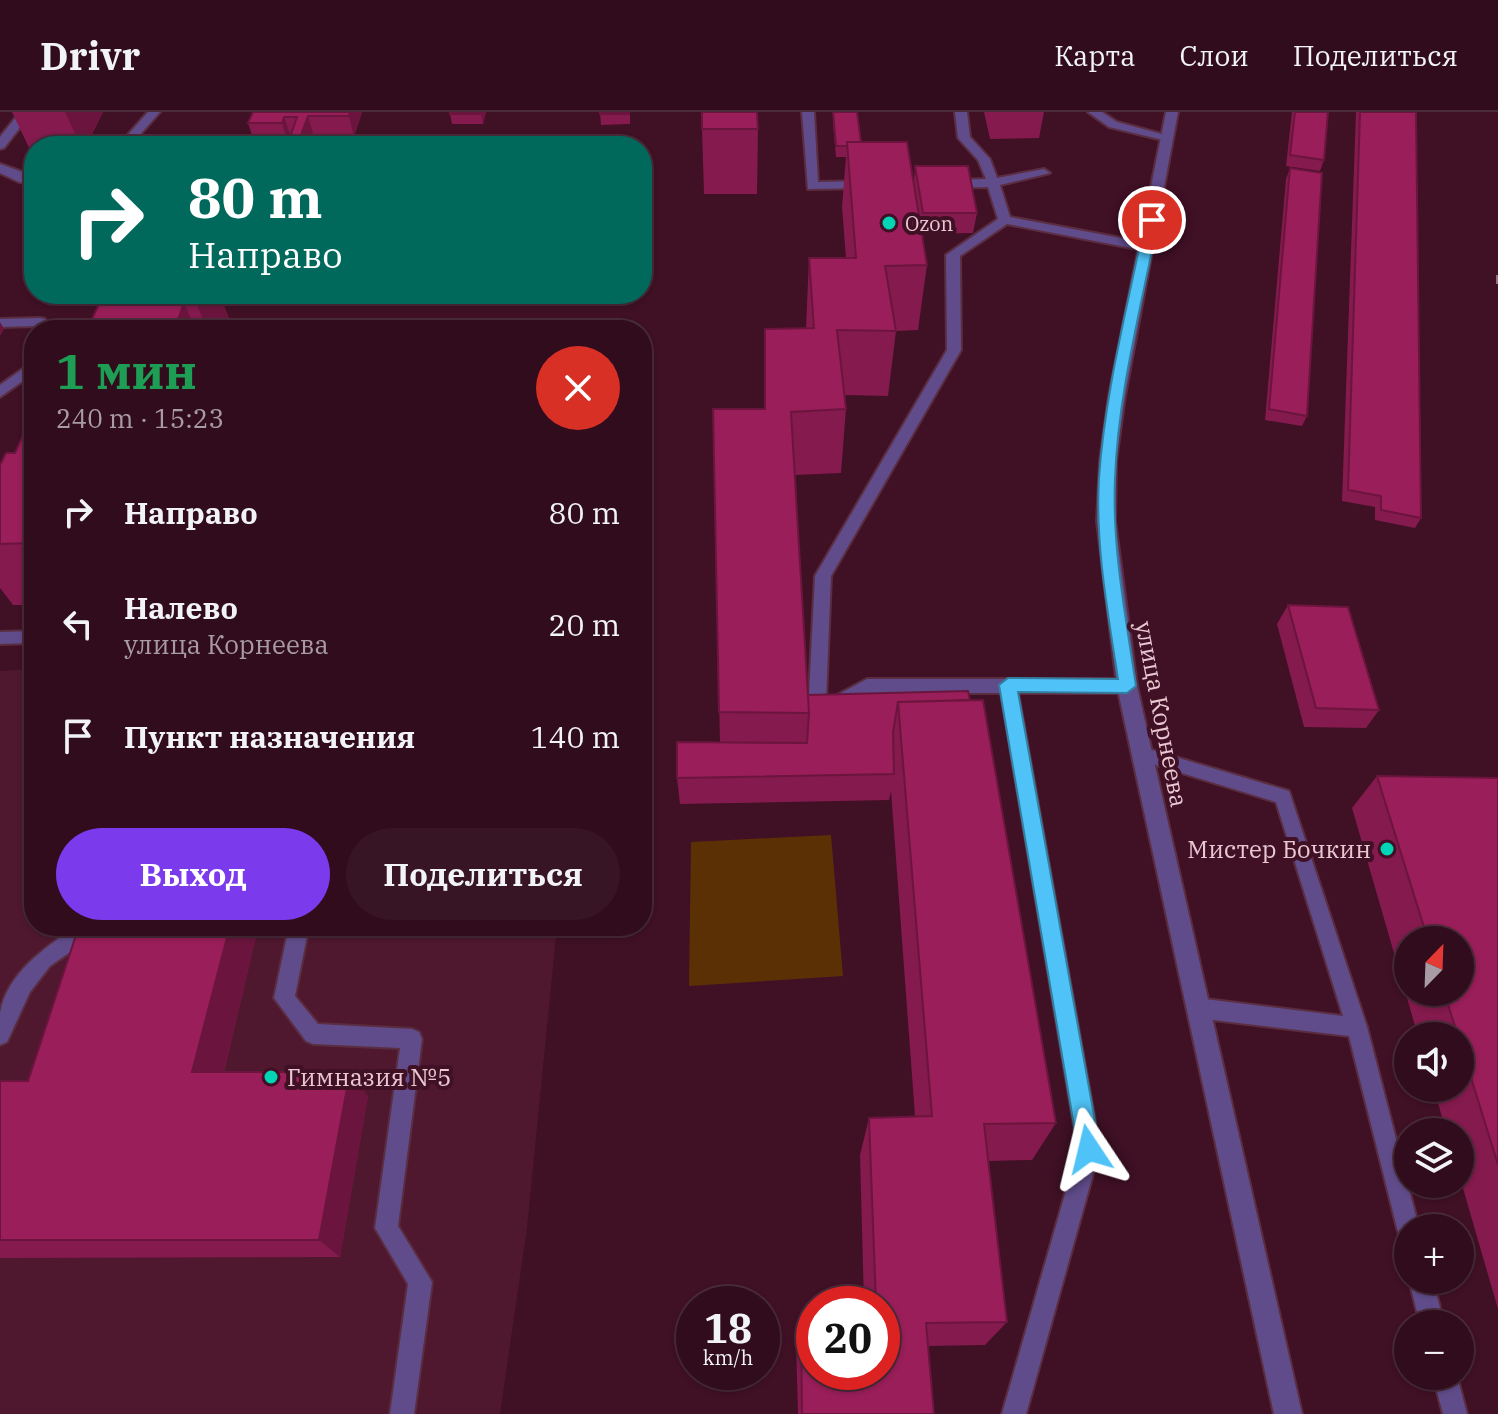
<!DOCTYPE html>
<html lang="ru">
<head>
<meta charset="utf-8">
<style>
  :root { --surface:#300c1c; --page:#381525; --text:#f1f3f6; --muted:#a89ba3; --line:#4b2c3b; --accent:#7c3aed }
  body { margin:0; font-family:"IBM Plex Serif",serif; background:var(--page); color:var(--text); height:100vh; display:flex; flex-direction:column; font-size:30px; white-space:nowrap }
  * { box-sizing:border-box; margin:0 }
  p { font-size:26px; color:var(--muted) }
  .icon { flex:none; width:44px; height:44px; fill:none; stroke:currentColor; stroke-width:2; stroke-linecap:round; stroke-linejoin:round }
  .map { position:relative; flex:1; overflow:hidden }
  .sheet { position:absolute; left:24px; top:208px; width:628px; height:616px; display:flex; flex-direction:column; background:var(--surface); border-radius:32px; box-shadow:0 2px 6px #0004,0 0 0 2px var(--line) }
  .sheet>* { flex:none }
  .guide { position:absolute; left:24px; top:24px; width:628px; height:168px; border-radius:32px; box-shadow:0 2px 6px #0004,0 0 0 2px var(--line); background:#00695c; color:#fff; overflow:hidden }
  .needle { width:52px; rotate:23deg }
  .buttons { position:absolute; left:1394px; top:814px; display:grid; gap:16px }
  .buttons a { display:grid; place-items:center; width:80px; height:80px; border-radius:50%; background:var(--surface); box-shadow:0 2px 6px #0004,0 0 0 2px var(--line); font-size:40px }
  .speed { position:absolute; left:676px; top:1174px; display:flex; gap:16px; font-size:40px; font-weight:700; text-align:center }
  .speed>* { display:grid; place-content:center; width:104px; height:104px; border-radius:50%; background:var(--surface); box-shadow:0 2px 6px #0004,0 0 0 2px var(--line); line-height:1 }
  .speed small { font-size:20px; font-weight:400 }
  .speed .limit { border:12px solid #d22; background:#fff; color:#111 }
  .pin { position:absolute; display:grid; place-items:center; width:68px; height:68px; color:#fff; margin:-34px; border:4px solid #fff; border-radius:50%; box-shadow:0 2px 8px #0007 }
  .me { position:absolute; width:88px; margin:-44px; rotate:350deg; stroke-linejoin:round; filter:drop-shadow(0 0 6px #0008) }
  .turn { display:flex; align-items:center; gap:28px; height:168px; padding:0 32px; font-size:36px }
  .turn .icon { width:104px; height:104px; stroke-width:2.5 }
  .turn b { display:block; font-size:56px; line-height:68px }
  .round { display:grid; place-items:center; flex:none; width:84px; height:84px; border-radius:42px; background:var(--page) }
  .headline { display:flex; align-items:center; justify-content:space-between; height:136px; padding:0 32px }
  h1 { font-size:48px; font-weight:800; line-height:60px; color:#1e9e55 }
  .button { display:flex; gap:16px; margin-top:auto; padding:16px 32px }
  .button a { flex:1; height:92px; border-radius:48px; background:var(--accent); color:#fff; font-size:32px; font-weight:800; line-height:92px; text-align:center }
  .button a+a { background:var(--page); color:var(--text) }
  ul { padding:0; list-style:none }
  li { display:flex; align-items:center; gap:24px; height:112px; padding:0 32px }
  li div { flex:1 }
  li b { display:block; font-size:30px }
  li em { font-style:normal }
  header { display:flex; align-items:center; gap:48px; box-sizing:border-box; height:112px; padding:0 40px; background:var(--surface); border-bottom:2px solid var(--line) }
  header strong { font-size:38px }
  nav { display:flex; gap:44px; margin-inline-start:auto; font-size:28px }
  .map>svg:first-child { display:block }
</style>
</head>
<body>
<header>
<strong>Drivr</strong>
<nav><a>Карта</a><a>Слои</a><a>Поделиться</a></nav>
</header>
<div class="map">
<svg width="1498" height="1302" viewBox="0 0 1498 1302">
  <rect width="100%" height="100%" fill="#401025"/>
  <path fill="#4f182f" d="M617,206L616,218H433L436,208Z
    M34,557V814H557L527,1116L500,1302H0V559Z"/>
  <path fill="#5c3005" d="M831,723L843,864L689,874L691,730Z"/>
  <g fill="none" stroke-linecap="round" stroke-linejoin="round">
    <g stroke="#5b2d41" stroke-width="4">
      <path id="service" d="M20,0H32L4,36L0,37V25Z
        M148,0H160L130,34H118Z
        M802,0H814L818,70L866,69L872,73L870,76L808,77Z
        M955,0H967L970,25L990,47L997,66L1044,57L1050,61L1000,73L1010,105L1147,131L1153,135L1147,139L1007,112L960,144L961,238L831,464L826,589L867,567H1127L1136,574L1127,581H1018L1100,1037L1026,1302H1002L1078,1037L1001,581H870L833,600L826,596L823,607H811L808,602L815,464L947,238L946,143L998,107L988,75L948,76L942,72L948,68L986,67L978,48L958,26Z
        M1088,0H1102L1117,10L1173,25L1167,29L1109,15Z
        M0,52L34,64V72L19,70L0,61Z
        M40,206L45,207L53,218H39L36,214L0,215V207Z
        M34,249V261L0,285V273Z
        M34,519V531L0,532V520Z
        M1142,635L1289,679L1367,915L1419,1116H1408V1127L1400,1124L1397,1116L1349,924L1197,906L1190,903L1187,896L1190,889L1197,886L1343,904L1276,690L1136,647L1133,642L1136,637Z
        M76,814H102L99,820L50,854L30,880L7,930L0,933C0,923 0,911 0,901C7,861 45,836 76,814Z
        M289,814H309L295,884L318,912L412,917L419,920L422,927L398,1114L432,1170L414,1302H390L408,1172L375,1116L400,936L313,932L306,929L274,886Z
        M1409,1168H1433L1444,1212H1420Z
        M1433,1264H1457L1467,1302H1443Z"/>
    </g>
    <g stroke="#5b2d41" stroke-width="4">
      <path id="tertiary" d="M1166,0H1178L1125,284L1116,349L1115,409L1137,574L1302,1302H1274L1117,574L1097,409L1100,349L1109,284Z"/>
    </g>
    <use href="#service" fill="#604c8a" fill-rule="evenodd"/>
    <use href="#tertiary" fill="#604c8a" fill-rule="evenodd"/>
    <path stroke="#997180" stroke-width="4" stroke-dasharray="9 4" stroke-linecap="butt" d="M1498,163V176"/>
  </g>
  <path fill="#841a4d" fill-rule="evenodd" d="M12,0H103L86,34H34V40H31Z
    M253,0H362L354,25H314L288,32H255L248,11Z
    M486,0L483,12H452L450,2Z
    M600,0H630V12L601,13Z
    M833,0L861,30L914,70L915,54L977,101L973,121L922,122L927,153L918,218L896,219L888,284L845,283L846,297L841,361L795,363L808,583L968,579L1056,1011L1032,1048L988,1049L1007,1210L985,1233L928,1234L934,1302H798L796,1231L801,1207L882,1260V1192H864L860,1043L869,1006L915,1004L891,679L889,688L680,692L677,666L720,631L713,297H764L806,216L809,146H846L842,95L846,45H836L833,11Z
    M984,0H1044L1039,26L990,27Z
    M1292,0H1328L1324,48L1320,59L1286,54Z
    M1356,0H1416L1421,406L1415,416L1375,408V395L1342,389Z
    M702,17H758L757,82H704Z
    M1290,56L1307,304L1302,314L1265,308L1286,67Z
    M219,182L234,218H87Z
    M34,300V493H13L0,476V353L15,341Z
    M1288,493L1379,598L1366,616L1304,615L1277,512Z
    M1377,664L1498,666V1197L1460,1066V1020H1446L1434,976H1460V924H1418L1352,696ZM1408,828H1460V880H1408Z
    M256,825L224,960L368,984L340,1145L0,1146V969H28Z"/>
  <path fill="#6b153e" d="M65,0H103L86,34H81Z
    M350,0H362L354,25L349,4Z
    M482,0H486L483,12L481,2Z
    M308,4L314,25L311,34H297Z
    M284,5L291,25L288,32L282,11Z
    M199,182H219L234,218H208L196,191Z
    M184,191L196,218H174Z
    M0,210L4,217L0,224Z
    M230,814H248L256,825L218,984L192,960Z
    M350,960L368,984L340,1145L319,1128Z"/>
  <path fill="#991e59" stroke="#6b153e" stroke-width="2" d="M253,0H350L349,4H308L297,34H287L297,5H284L282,11H248Z
    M450,0H482L481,2H450Z
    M600,0H629V2H600Z
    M702,0H757L758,17H702Z
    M833,0H857L861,30H847V34H836Z
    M1295,0H1328L1324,48L1290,43Z
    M1360,0H1416L1421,406L1381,398V384L1348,378Z
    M471,30H502L501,34H470Z
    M847,30H907L927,153L885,154L896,219L837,218L846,297L791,300L809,601L719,600L713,297H765V217L814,216L809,146H856Z
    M243,32H275L274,34H242Z
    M915,54H968L977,101H923Z
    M1290,56L1322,61L1307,304L1269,297Z
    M111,182H199L196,191H184L174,218H87L99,192H107Z
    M34,300V425L31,431L0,432V353L6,341H15Z
    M1288,493L1348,495L1379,598L1316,596Z
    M968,579L970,588L898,590L893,620L894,662L677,666V630L807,631L809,601L808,583Z
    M983,588L1056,1011L984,1012L1007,1210L926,1211L934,1302H802L801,1207L814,1208V1260H882V1192H876L869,1006L932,1004L898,590Z
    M1377,664L1498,666V1053L1460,930V924H1458L1444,880H1460V828H1428Z
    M79,814H230L192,960H350L319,1128H0V969H28Z"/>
  <path fill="#4fc3f7" stroke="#337fa1" stroke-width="2" d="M1152,104L1158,108C1142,193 1118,280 1115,367C1112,436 1126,506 1136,574L1127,581L1018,580L1100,1037L1097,1044L1089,1048L1082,1044L1078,1037L999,573L1008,566L1118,567C1108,501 1095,433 1099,366C1105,279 1128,193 1145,108Z"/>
  <g fill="#01d5b6" stroke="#401025" stroke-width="3">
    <circle cx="889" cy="111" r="8"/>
    <circle cx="1387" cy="737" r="8"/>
    <circle cx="271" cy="965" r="8"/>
  </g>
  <g text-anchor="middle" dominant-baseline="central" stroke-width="8" stroke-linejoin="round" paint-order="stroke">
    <g font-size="20" fill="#e9c8d2" stroke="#401025" text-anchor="start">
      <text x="905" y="111">Ozon</text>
    </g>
    <g font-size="24" fill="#e9c8d2" stroke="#401025">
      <text transform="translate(1162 602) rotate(79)">улица Корнеева</text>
    </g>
    <g font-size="24" fill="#e9c8d2" stroke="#401025" text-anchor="end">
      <text x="1371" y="737">Мистер Бочкин</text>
      <text x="287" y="965" text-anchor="start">Гимназия №5</text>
    </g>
  </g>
</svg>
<div class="buttons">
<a><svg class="needle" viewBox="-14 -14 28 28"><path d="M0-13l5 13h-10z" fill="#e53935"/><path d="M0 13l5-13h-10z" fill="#a89ba3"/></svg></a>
<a><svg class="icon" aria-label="sound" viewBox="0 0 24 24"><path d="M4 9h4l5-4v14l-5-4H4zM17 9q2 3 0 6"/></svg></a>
<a><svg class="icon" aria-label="layers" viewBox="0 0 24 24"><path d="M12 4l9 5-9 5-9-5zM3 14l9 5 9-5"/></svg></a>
<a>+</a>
<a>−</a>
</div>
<div class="speed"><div>18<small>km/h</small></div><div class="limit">20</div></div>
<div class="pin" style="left:1152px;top:108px;background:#d93025"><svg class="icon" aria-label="arrive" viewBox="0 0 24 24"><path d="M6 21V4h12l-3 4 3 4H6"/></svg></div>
<svg class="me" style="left:1089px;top:1037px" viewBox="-20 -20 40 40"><path d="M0-17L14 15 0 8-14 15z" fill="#4fc3f7" stroke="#fff" stroke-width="4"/></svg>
<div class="guide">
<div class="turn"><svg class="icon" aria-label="right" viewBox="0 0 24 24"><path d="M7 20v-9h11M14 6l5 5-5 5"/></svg><div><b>80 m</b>Направо</div></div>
</div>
<section class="sheet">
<div class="headline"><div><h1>1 мин</h1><p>240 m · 15:23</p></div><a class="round" style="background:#d93025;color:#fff"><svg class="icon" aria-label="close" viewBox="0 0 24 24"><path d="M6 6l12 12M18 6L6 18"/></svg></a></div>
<ul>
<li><svg class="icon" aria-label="right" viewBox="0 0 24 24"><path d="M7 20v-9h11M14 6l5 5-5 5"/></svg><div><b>Направо</b></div><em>80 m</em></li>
<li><svg class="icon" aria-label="left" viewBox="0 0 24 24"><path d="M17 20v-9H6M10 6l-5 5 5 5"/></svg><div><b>Налево</b><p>улица Корнеева</p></div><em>20 m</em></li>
<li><svg class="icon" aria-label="arrive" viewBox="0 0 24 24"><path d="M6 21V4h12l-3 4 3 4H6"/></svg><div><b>Пункт назначения</b></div><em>140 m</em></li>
</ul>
<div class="button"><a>Выход</a><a>Поделиться</a></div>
</section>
</div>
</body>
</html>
